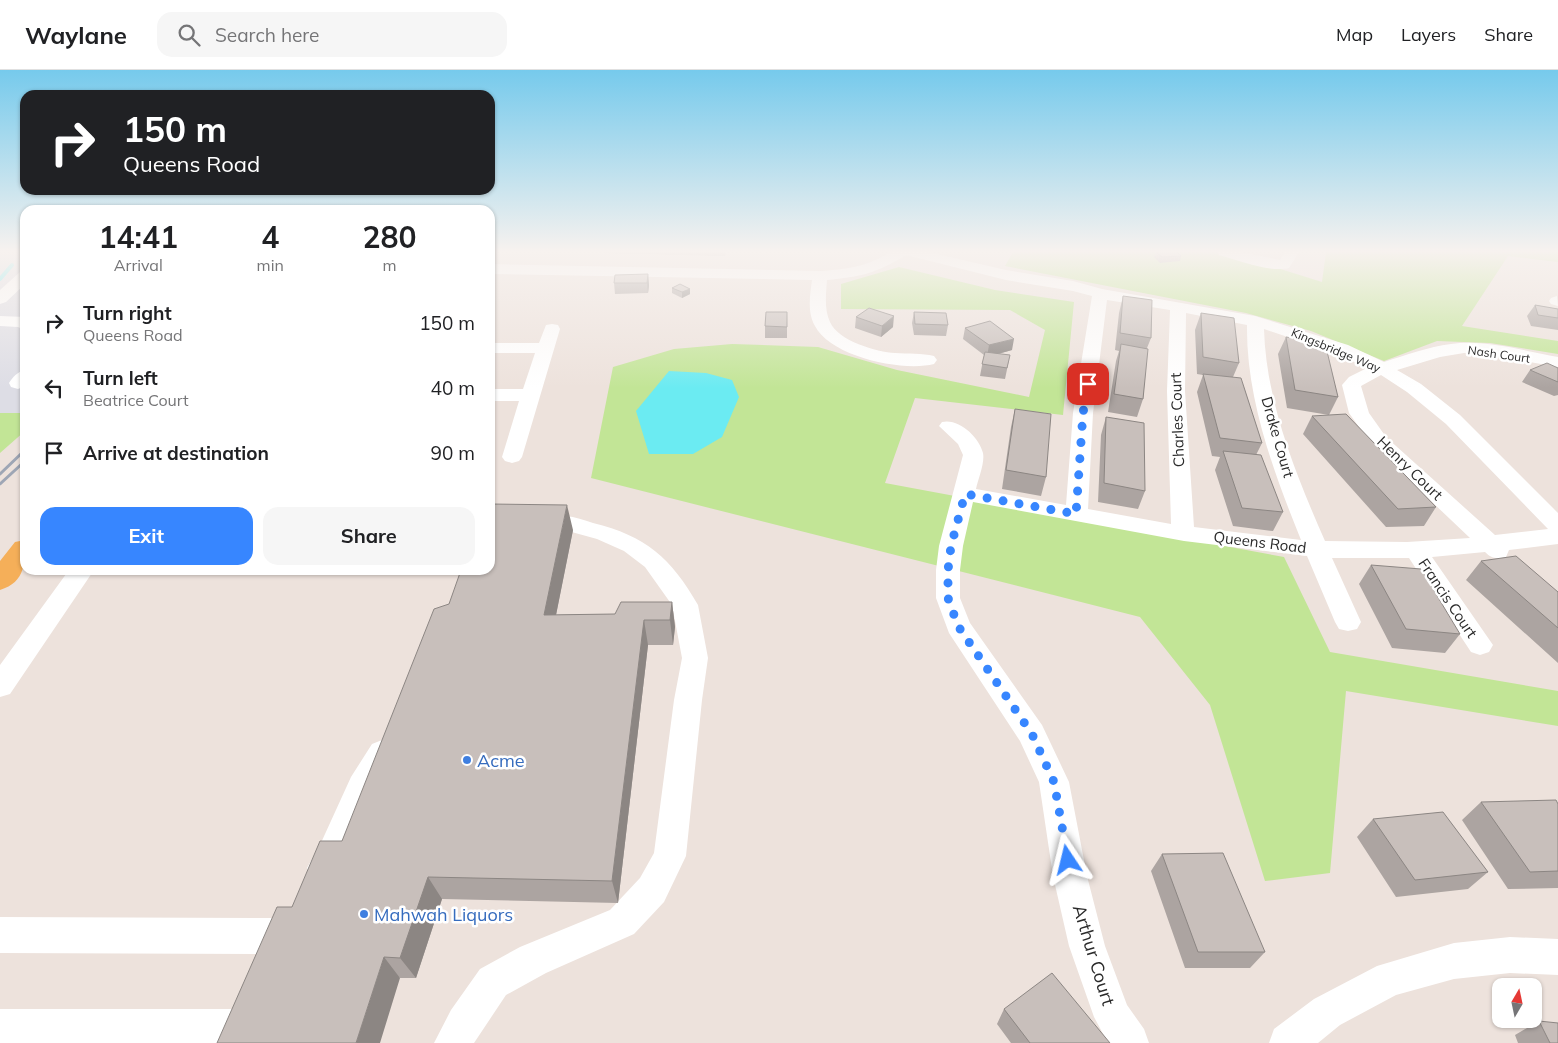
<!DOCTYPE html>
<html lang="en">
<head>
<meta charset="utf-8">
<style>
  :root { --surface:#fff; --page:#f6f6f6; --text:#202124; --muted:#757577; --line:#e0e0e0; --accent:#3786ff }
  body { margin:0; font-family:Mulish,sans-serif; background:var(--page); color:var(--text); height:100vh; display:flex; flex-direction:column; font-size:19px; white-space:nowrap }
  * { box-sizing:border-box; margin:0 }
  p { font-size:16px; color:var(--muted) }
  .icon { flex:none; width:28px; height:28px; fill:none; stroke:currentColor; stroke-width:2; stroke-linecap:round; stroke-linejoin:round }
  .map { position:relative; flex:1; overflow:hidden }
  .side { position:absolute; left:20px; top:135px; width:475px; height:370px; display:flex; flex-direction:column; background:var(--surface); border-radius:15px; box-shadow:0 1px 4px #0004 }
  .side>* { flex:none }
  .top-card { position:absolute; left:20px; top:20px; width:475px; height:105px; border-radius:15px; box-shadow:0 1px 4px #0004; background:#202124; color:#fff; overflow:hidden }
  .needle { width:32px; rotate:9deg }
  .tools { position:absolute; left:1492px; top:908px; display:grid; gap:10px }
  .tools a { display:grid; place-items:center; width:50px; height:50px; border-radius:10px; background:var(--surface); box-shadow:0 1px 4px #0004; font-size:25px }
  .pin { position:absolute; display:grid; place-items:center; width:42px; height:42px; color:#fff; margin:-21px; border-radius:10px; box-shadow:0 2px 8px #0006 }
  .me { position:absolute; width:55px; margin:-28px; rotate:350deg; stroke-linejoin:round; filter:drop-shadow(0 0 4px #0008) }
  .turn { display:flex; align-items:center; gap:18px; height:105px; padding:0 20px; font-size:22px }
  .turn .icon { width:65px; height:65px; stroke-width:2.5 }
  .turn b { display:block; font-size:35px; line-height:42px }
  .eta { display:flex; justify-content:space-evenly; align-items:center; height:85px; text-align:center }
  .eta b { font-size:30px; font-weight:700; line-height:35px }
  .button { display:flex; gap:10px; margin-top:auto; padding:10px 20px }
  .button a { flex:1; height:58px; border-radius:15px; background:var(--accent); color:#fff; font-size:20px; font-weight:700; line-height:58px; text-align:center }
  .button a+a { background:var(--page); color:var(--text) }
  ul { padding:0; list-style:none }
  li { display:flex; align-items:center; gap:15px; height:65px; padding:0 20px }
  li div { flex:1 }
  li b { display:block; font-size:19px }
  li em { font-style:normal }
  header { display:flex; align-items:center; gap:30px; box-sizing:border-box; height:70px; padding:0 25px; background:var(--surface); border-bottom:1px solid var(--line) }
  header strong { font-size:24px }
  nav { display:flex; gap:28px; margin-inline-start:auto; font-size:18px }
  .search { width:350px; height:45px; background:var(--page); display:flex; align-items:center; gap:12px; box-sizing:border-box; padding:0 18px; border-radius:15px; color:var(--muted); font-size:19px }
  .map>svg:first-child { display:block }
</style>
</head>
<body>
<header>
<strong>Waylane</strong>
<div class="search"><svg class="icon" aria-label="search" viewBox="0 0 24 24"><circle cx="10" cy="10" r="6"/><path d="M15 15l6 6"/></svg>Search here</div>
<nav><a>Map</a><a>Layers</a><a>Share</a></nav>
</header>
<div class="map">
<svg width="1558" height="973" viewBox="0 0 1558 973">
  <rect width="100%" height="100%" fill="#ede2dc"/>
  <path fill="#dddde5" d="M0,182H25V343H0Z"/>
  <path fill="#c2e596" d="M1013,182H1226L1322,212L1326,182H1558V192L1508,186L1462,256L1558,271V284L1490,273L1437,271L1384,291L1311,261L1246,243L1005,196Z
    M899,197L995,220L1074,232L1063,345L915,328L885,413L1284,487L1330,582L1558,621V656L1346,621L1330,803L1265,811L1210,635L1140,547L591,408L613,297L674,279L732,274L818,277L897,300L1029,327L1045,260L1010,240L841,239V214Z
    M0,343H25V361L0,383Z"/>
  <path fill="#6bebf2" d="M669,301L706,303L732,310L739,327L722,367L693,384H649L636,341Z"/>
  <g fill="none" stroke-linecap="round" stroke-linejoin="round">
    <path stroke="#6bebf2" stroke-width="4" d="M0,209L12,195"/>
    <path fill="#fff" fill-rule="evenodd" d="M891,182H928L1006,200L1073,211L1102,219L1255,246L1348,275L1384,292C1406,285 1428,277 1451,274C1486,269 1523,281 1558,287V297L1491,285L1464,283L1440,287L1397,300L1421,314L1460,345L1558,443V474L1509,480L1506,487C1497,489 1492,489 1485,482L1432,487L1493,575L1489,582L1480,585L1471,582L1409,488H1332L1361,552L1357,559L1348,561L1339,559L1335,552L1307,486L1184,471L973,432L963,476L960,500V528L970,553L1042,655L1069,712L1087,806L1105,876L1127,935L1144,959L1149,973H1108L1094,947L1069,876L1053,806L1039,712L1020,671L949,563L936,528V500L939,476L963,385L958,374L939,356L942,352C959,348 979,367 983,383C985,393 978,409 976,419L1066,435L1073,343L1092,226L1073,221L1006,210L906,185C877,203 860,207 827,210C826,224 824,239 830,252C838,271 877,282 895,283C908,284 922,283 934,286L937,290L934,294C903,302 831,287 815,256C807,242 810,225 812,210L490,204V194L820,201C849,199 865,197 891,182ZM1107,230L1170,240L1167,321L1171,454L1088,439L1093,343ZM1186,243L1247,255C1246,329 1274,403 1301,470L1194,457L1185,321ZM1264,259L1335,283L1367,298L1349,307L1342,315L1349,343L1372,375L1470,468L1407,472L1325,471C1296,405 1266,332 1264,259ZM1381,305L1407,322L1446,354L1548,459L1495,465L1386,367L1369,343L1361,316Z
      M1217,182H1241L1280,190L1285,182H1299L1289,198C1270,203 1238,190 1219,185Z
      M25,200V214L6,232L0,234V220L20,202Z
      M1557,226L1558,236L1551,234L1549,231L1551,228Z
      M0,246L25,247V260L18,257L0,256Z
      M552,254L558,255L560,259L522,387L519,391L512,393L505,391L502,387L519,331H490V319H523L535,283H490V273H539L546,255Z
      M25,300V316L18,319L11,317L9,313C13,307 17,302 25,300Z
      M490,439C497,441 505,444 512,445C530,446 548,445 566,446C575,447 584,450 593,453C646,466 671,488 698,535L708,588L702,630L686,786L664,832L634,864L546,903L506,925L474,973H434L451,940L480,899L520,877L610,840L640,808L654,783L674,630L682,588L672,535L645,497L624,481L597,469L568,461L509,459L490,454Z
      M69,500H94L10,624L0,627V595Z
      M382,670L392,674L397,683L375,723L344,797L336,809L324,814L312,809L307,798L320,775L351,707L372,674Z
      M0,847L275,848L287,854L293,866L287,878L275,884L0,883Z
      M1510,867L1558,869V905L1510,903L1454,909L1396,925L1340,955L1318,973H1269L1274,959L1314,929L1377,896L1454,873Z
      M0,939H241L254,945L260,958L254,971L250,973H0Z"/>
    <path fill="#f5af59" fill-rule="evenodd" d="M25,470C25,492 26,512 0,520V491L15,472Z"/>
    <path stroke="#9ea6b5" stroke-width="3" d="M0,404L25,380
      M0,414L25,391"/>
  </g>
  <path fill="#aca4a1" d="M603,182H726L725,186L603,183Z
    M1156,182L1181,186L1180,191L1160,193L1154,187Z
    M25,195V208L20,200Z
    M648,204L649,215L648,223L615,224L614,213Z
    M672,218L690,219V224L682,228L672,223Z
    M1123,226L1151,268L1147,278L1143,329L1137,347L1108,342L1116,291L1119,281L1115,280L1119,243Z
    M1535,235L1558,239V260L1531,256L1527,246Z
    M787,242V268H765V256Z
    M914,242L948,255L946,266L914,265L912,253Z
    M1201,243L1239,293L1233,307L1262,373L1256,385L1283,442L1273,461L1233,456L1215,400L1220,387L1212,386L1197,322L1203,305L1197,304L1195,260Z
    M856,247L893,257L881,267L855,258Z
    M965,258L1012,280L998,284L1010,285L1005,309L980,306L984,285L963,269Z
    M1286,267L1338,327L1329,345L1287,338L1278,284Z
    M1558,298V325L1554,326L1522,312L1530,300Z
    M1015,339L1046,407L1041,426L1002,419L1011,357Z
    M1312,346L1436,437L1424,456L1386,457L1303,364Z
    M1106,347L1145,421L1138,439L1098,432L1101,365Z
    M573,460L556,545L615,544L672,532L675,557L673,575H648L618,833L442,829L416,908H400L292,837L342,771L449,534Z
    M1481,491L1558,522V593L1466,510Z
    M1371,495L1460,564L1445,583L1392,578L1359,514Z
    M1481,732L1558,734V818L1508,819L1462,750Z
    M1373,749L1488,802L1468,819L1396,827L1357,767Z
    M1162,784L1265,882L1250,898H1185L1151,801Z
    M1004,939L1110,973H1011L997,954Z
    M1539,951L1558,973H1518L1515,965Z"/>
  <path fill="#8c8683" d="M648,204L649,215L648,223L647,213Z
    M690,219V224L682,228V222Z
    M894,246L893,257L881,267L882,256Z
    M1014,269L1012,280L987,287L989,275Z
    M567,435L573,460L551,570L544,545Z
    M672,532L675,557L673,575L670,550Z
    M644,550L648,575L618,833L612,811Z
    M428,807L442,829L416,908L400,888Z
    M384,887L400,908L380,973H356Z"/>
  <path fill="#c8bfbb" stroke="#8c8683" d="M1156,182H1177L1181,186L1162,187Z
    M25,195V199L20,200Z
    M648,204L647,213H614L615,205Z
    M680,214L690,219L682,222L672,218Z
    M1123,226L1152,230L1151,268L1120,263Z
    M1535,235L1558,239V248L1538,245Z
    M869,238L894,246L882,256L856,247Z
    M766,242H787V257L765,256Z
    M914,242L946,243L948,255L915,254Z
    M1201,243L1234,248L1239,293L1203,287Z
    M990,251L1014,269L989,275L965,258Z
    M1286,267L1325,273L1338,327L1295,320Z
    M1121,274L1148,279L1143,329L1114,324Z
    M985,282L1010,285L1007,298L982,294Z
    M1547,293L1558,298V312L1530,300Z
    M1203,304L1241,308L1262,373L1220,368Z
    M1015,339L1051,344L1046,407L1006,400Z
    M1346,344L1436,437L1398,439L1312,346Z
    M1106,347L1144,353L1145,421L1104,413Z
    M1223,381L1261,385L1283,442L1242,438Z
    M490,434L567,435L544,545L615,544L621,532H672L670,550H644L612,811L428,807L400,888L384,887L356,973H217L277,837H292L320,771H342L434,539L449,534L461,500H490Z
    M1516,486L1558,522V558L1481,491Z
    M1371,495L1421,499L1460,564L1406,559Z
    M1556,730L1558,734V801L1530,802L1481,732Z
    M1443,742L1488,802L1415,810L1373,749Z
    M1223,783L1265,882H1198L1162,784Z
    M1052,903L1110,973H1030L1004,939Z
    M1539,951L1558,953V973H1550Z"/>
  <linearGradient id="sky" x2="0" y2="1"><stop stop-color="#76caec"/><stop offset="0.57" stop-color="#f7f2ef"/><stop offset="1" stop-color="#f7f2ef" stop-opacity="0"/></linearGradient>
  <rect width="1558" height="318" fill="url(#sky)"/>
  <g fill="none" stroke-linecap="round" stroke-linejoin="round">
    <path stroke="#3786ff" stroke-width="9" stroke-dasharray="0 16.2" d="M1068,790L1054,712L1032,664L958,556L948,528V500L951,476L965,424L1076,444L1083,343L1088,314"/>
  </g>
  <g fill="#3f7fe0" stroke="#fff" stroke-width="2">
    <circle cx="467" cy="690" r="5"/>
    <circle cx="364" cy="844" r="5"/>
  </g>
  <g text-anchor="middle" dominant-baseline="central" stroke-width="5" stroke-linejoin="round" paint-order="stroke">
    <g font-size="12" fill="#2a2a2a" stroke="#fff">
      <text transform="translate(1336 280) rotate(23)">Kingsbridge Way</text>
      <text transform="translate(1499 284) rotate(8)">Nash Court</text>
    </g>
    <g font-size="15" fill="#2a2a2a" stroke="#fff">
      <text transform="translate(1177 350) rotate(-92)">Charles Court</text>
      <text transform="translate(1278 367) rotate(74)">Drake Court</text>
      <text transform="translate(1410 398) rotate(44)">Henry Court</text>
      <text transform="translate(1260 472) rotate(7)">Queens Road</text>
      <text transform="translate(1448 528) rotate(56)">Francis Court</text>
    </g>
    <g font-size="18" fill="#366cbe" stroke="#fff" text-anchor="start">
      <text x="477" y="690">Acme</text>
      <text x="374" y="844">Mahwah Liquors</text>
    </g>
    <g font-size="18" fill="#2a2a2a" stroke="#fff">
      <text transform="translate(1094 885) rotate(73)">Arthur Court</text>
    </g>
  </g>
</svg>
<div class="tools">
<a><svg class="needle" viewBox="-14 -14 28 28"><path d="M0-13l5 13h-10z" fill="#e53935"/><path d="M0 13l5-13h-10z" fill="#757577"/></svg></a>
</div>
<div class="pin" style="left:1088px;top:314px;background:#d93025"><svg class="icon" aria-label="arrive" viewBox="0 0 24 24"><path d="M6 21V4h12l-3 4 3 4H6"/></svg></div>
<svg class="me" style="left:1068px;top:790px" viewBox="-20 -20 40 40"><path d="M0-17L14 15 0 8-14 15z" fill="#3786ff" stroke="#fff" stroke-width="4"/></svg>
<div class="top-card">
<div class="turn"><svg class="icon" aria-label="right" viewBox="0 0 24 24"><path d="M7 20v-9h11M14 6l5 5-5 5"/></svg><div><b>150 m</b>Queens Road</div></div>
</div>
<section class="side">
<div class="eta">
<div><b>14:41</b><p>Arrival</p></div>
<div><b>4</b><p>min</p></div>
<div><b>280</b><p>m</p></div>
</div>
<ul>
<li><svg class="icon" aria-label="right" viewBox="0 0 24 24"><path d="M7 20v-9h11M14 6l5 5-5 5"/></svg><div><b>Turn right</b><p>Queens Road</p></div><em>150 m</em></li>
<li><svg class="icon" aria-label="left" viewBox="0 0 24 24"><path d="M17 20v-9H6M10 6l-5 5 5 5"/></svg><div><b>Turn left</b><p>Beatrice Court</p></div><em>40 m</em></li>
<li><svg class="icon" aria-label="arrive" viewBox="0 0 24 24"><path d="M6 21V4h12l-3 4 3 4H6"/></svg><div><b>Arrive at destination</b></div><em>90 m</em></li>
</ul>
<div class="button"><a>Exit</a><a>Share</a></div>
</section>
</div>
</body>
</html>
